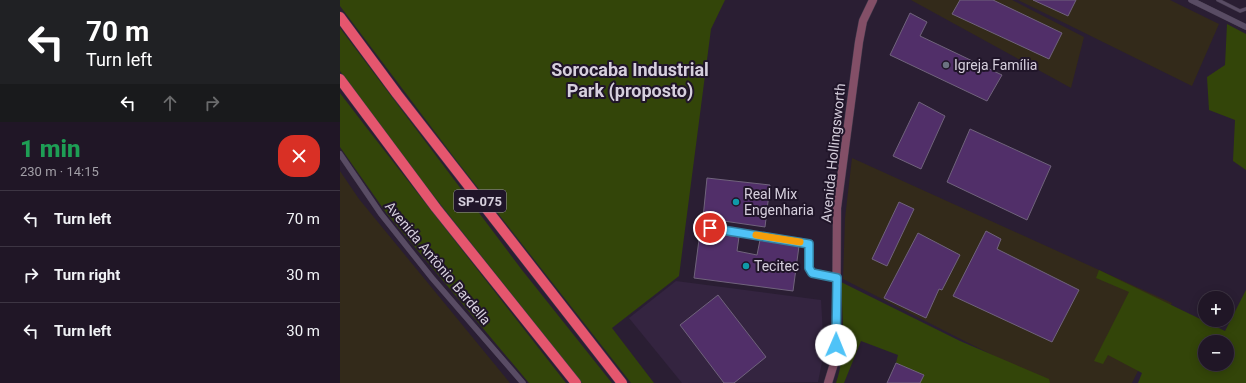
<!DOCTYPE html>
<html lang="en">
<head>
<meta charset="utf-8">
<style>
  :root { --surface:#201626; --page:#2d2332; --text:#f1f3f6; --muted:#a29fa7; --line:#3d3543 }
  body { margin:0; font-family:Roboto,sans-serif; background:var(--page); color:var(--text); height:100vh; display:flex; flex-direction:column; font-size:15px; white-space:nowrap }
  * { box-sizing:border-box; margin:0 }
  p { font-size:13px; color:var(--muted) }
  .icon { flex:none; width:22px; height:22px; fill:none; stroke:currentColor; stroke-width:2; stroke-linecap:round; stroke-linejoin:round }
  .map { position:relative; flex:1; overflow:hidden }
  .sheet { display:flex; flex-direction:column; background:var(--surface); width:340px }
  .sheet>* { flex:none }
  .guide { background:#202124; color:#fff; overflow:hidden }
  .controls { position:absolute; left:858px; top:291px; display:grid; gap:8px }
  .controls a { display:grid; place-items:center; width:36px; height:36px; border-radius:50%; background:var(--surface); box-shadow:0 2px 10px #0003,0 0 0 1px var(--line); font-size:20px }
  .pin { position:absolute; display:grid; place-items:center; width:34px; height:34px; color:#fff; margin:-17px; border:2px solid #fff; border-radius:50%; box-shadow:0 1px 4px #0007 }
  .me { position:absolute; width:44px; margin:-22px; rotate:1deg; stroke-linejoin:round; filter:drop-shadow(0 0 3px #0008) }
  .turn { display:flex; align-items:center; gap:14px; height:84px; padding:0 20px; font-size:18px }
  .turn .icon { width:52px; height:52px; stroke-width:2.5 }
  .turn b { display:block; font-size:28px; line-height:34px }
  .lanes { display:flex; align-items:center; height:38px; padding:0 20px; background:#0003; justify-content:center; gap:20px; direction:ltr }
  .lanes .off { opacity:.35 }
  .round { display:grid; place-items:center; flex:none; width:42px; height:42px; border-radius:16px; background:var(--page) }
  .head { display:flex; align-items:center; justify-content:space-between; height:68px; padding:0 20px }
  h1 { font-size:24px; font-weight:800; line-height:30px; color:#1e9e55 }
  ul { padding:0; list-style:none }
  li { display:flex; align-items:center; gap:12px; height:56px; padding:0 20px; border-top:1px solid var(--line) }
  li div { flex:1 }
  li b { display:block; font-size:15px }
  li em { font-style:normal }
  main { display:flex; flex:1; min-height:0 }
  .map>svg:first-child { display:block }
</style>
</head>
<body>
<main>
<section class="sheet">
<div class="guide">
<div class="turn"><svg class="icon" aria-label="left" viewBox="0 0 24 24"><path d="M17 20v-9H6M10 6l-5 5 5 5"/></svg><div><b>70 m</b>Turn left</div></div>
<div class="lanes"><svg class="icon" aria-label="left" viewBox="0 0 24 24"><path d="M17 20v-9H6M10 6l-5 5 5 5"/></svg><svg class="icon off" aria-label="ahead" viewBox="0 0 24 24"><path d="M12 20V5M6 11l6-6 6 6"/></svg><svg class="icon off" aria-label="right" viewBox="0 0 24 24"><path d="M7 20v-9h11M14 6l5 5-5 5"/></svg></div>
</div>
<div class="head"><div><h1>1 min</h1><p>230 m · 14:15</p></div><a class="round" style="background:#d93025;color:#fff"><svg class="icon" aria-label="close" viewBox="0 0 24 24"><path d="M6 6l12 12M18 6L6 18"/></svg></a></div>
<ul>
<li><svg class="icon" aria-label="left" viewBox="0 0 24 24"><path d="M17 20v-9H6M10 6l-5 5 5 5"/></svg><div><b>Turn left</b></div><em>70 m</em></li>
<li><svg class="icon" aria-label="right" viewBox="0 0 24 24"><path d="M7 20v-9h11M14 6l5 5-5 5"/></svg><div><b>Turn right</b></div><em>30 m</em></li>
<li><svg class="icon" aria-label="left" viewBox="0 0 24 24"><path d="M17 20v-9H6M10 6l-5 5 5 5"/></svg><div><b>Turn left</b></div><em>30 m</em></li>
</ul>
</section>
<div class="map">
<svg width="906" height="383" viewBox="0 0 906 383">
  <rect width="100%" height="100%" fill="#2a1e33"/>
  <path fill="#342440" d="M336,281L481,300L484,352L478,382L342,383L289,318Z"/>
  <path fill="#332a1a" d="M571,0H672L744,37L731,88Z
    M678,0H830L879,24L852,86Z
    M512,158L832,303L792,383H707L503,279L505,218Z
    M0,171L19,199L170,383H0Z"/>
  <path fill="#334509" fill-rule="evenodd" d="M0,0H385L371,29L339,276L272,328L314,383H291L116,160L0,6Z
    M887,24L906,34V170L893,161L895,120L869,110L867,77L885,65Z
    M0,28L182,270L272,383H242L63,157L0,71Z
    M0,93L26,127L226,383H189L47,214L0,147Z
    M759,270L885,331L906,290V383H798L802,373L768,355L763,364L754,361L789,292L756,278ZM865,342H887V364H865Z
    M501,282L620,341L709,379L710,383H580L584,375L556,363L558,355L521,341L504,383H496C507,352 502,315 501,282Z"/>
  <path fill="#512f69" stroke="#70637c" d="M620,0H653L722,33L709,59L612,14Z
    M693,0H736L728,16Z
    M570,13L587,22L580,36L662,75L647,101L550,55Z
    M579,102L605,116L581,169L553,156Z
    M630,129L711,166L687,220L607,182Z
    M367,178L430,185L425,227L363,218Z
    M559,202L574,209L547,266L532,259Z
    M646,231L661,239L657,249L739,290L712,342L613,296Z
    M360,232L399,237L397,251L417,255L420,240L459,246L453,291L354,278Z
    M578,233L620,255L602,290L599,289L586,318L544,298Z
    M378,295L426,357L394,383H384L340,325Z
    M556,363L584,375L580,383H547Z"/>
  <g fill="none" stroke-linecap="round" stroke-linejoin="round">
    <g stroke="#453b4d" stroke-width="4">
      <path id="lane" d="M878,0L900,11L906,9
        M370,228L469,244V268L472,273L495,277"/>
    </g>
    <g stroke="#453b4d" stroke-width="6">
      <path id="street" d="M851,0L906,27
        M0,154L41,214L92,278L183,383"/>
    </g>
    <g stroke="#453b4d" stroke-width="9">
      <path id="secondary" d="M488,383L496,357L497,208L519,42L523,21L533,0"/>
    </g>
    <g stroke="#453b4d" stroke-width="11">
      <path id="highway" d="M0,17L57,94L282,383
        M0,79L96,208L236,383"/>
    </g>
    <use href="#lane" stroke="#594c64" stroke-width="3"/>
    <use href="#street" stroke="#594c64" stroke-width="5.5"/>
    <use href="#secondary" stroke="#834f67" stroke-width="8"/>
    <use href="#highway" stroke="#e5566e" stroke-width="10"/>
  </g>
  <g fill="none" stroke-linecap="round" stroke-linejoin="round">
    <g stroke="#337fa1" stroke-width="10">
      <path id="route" d="M370,228L469,244V268L472,273L497,278L496,345"/>
    </g>
    <use href="#route" stroke="#4fc3f7" stroke-width="7"/>
    <path stroke="#f59e0b" stroke-width="7" d="M416,235L460,242"/>
  </g>
  <circle fill="#6b7280" stroke="#201529" stroke-width="1.5" cx="606" cy="65" r="4"/>
  <g fill="#0f9aa8" stroke="#201529" stroke-width="1.5">
    <circle cx="396" cy="202" r="4"/>
    <circle cx="406" cy="266" r="4"/>
  </g>
  <g text-anchor="middle" dominant-baseline="central" stroke-width="4" stroke-linejoin="round" paint-order="stroke">
    <rect fill="#201529" stroke="#9f97a7" stroke-width="1" x="114" y="190" width="52" height="22" rx="3"/>
    <g font-size="13" font-weight="bold" fill="#d6cfdd">
      <text x="140" y="201">SP-075</text>
    </g>
    <g font-size="14" fill="#d6cfdd" stroke="#201529" text-anchor="start">
      <text x="614" y="65">Igreja Família</text>
      <text x="404" y="194">Real Mix<tspan x="404" dy="16">Engenharia</tspan></text>
      <text x="414" y="266">Tecitec</text>
    </g>
    <g font-size="14" fill="#d6cfdd" stroke="#201529">
      <text transform="translate(493 153) rotate(-84)">Avenida Hollingsworth</text>
      <text transform="translate(98 263) rotate(50)">Avenida Antônio Bardella</text>
    </g>
    <g font-size="18" font-weight="bold" fill="#d6cfdd" stroke="#201529">
      <text x="290" y="69">Sorocaba Industrial<tspan x="290" dy="21">Park (proposto)</tspan></text>
    </g>
  </g>
</svg>
<div class="controls">
<a>+</a>
<a>−</a>
</div>
<div class="pin" style="left:370px;top:228px;background:#d93025"><svg class="icon" aria-label="arrive" viewBox="0 0 24 24"><path d="M6 21V4h12l-3 4 3 4H6"/></svg></div>
<svg class="me" style="left:496px;top:345px" viewBox="-20 -20 40 40"><circle r="19" fill="#fff"/><path d="M0-13L10 11 0 6-10 11z" fill="#4fc3f7"/></svg>
</div>
</main>
</body>
</html>
